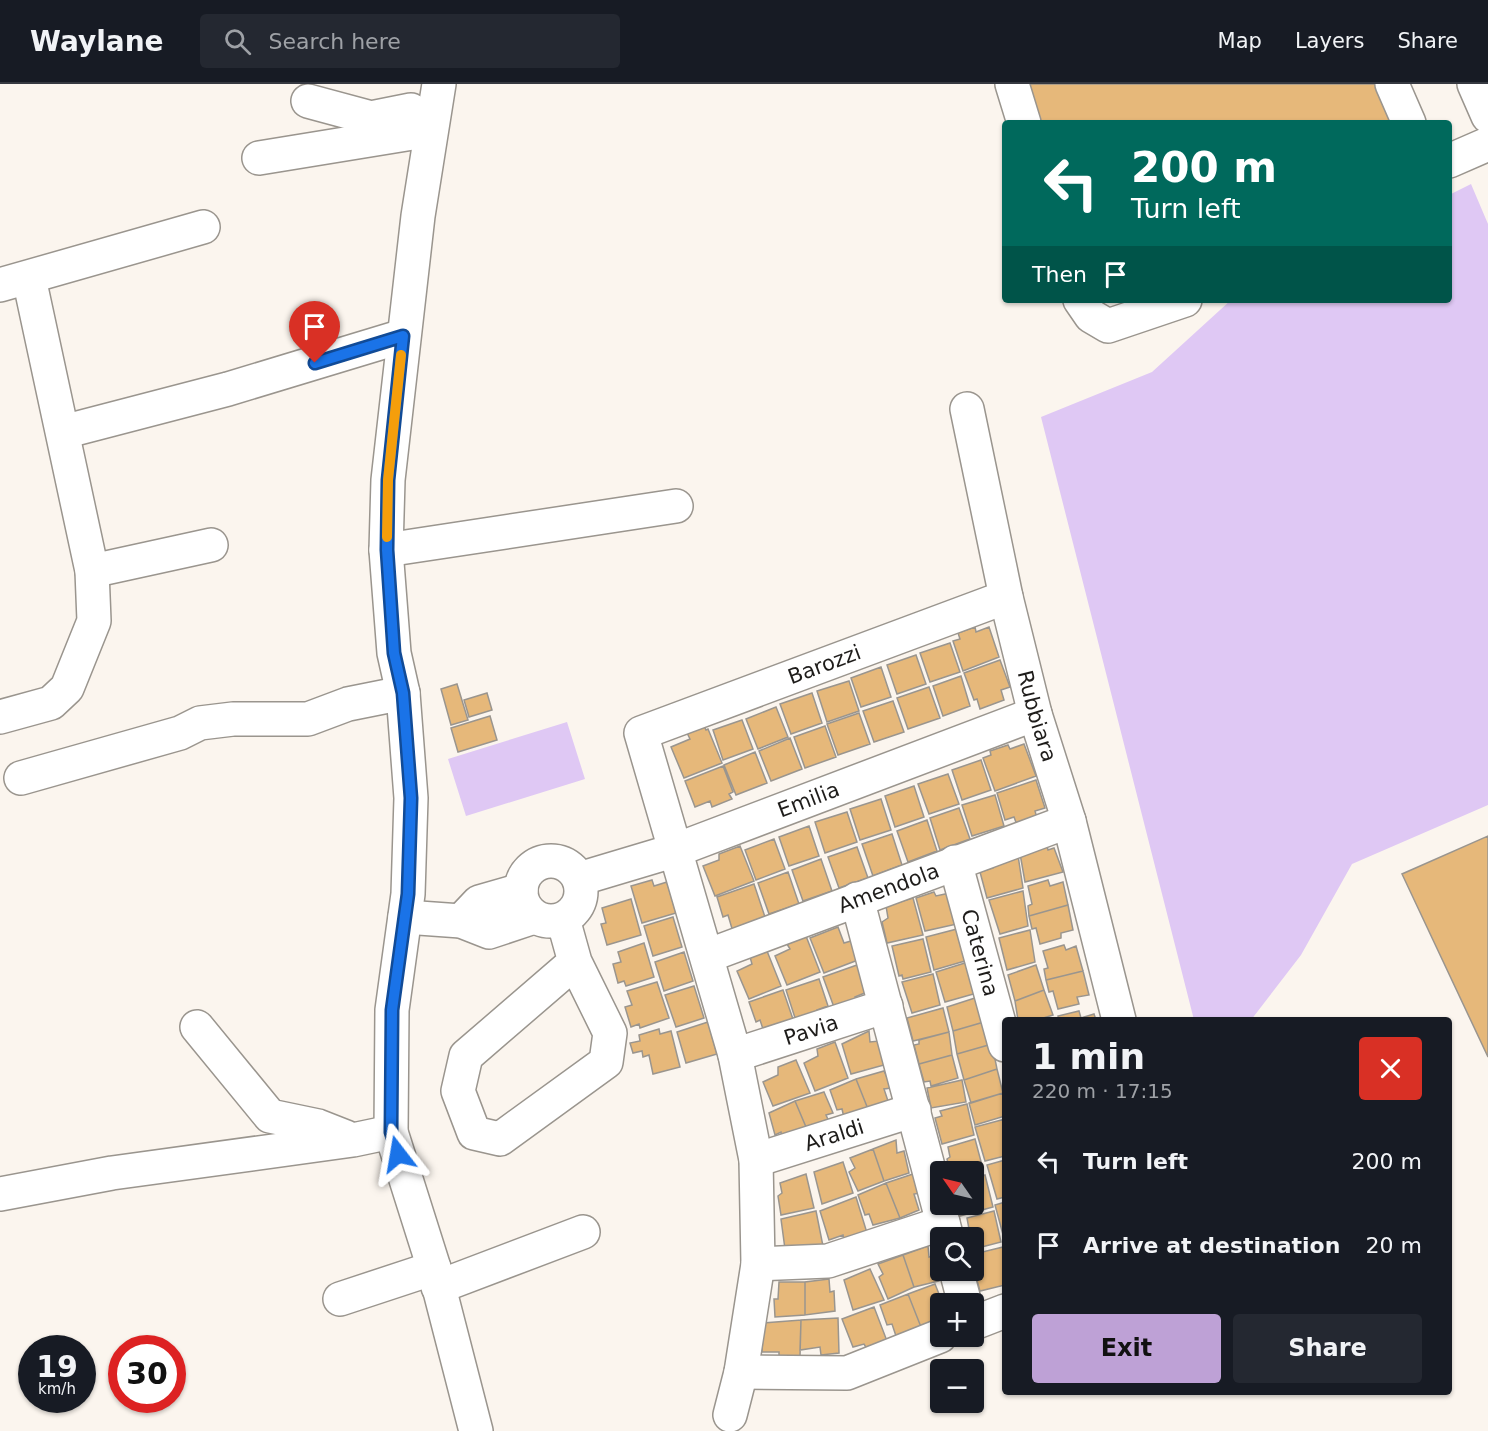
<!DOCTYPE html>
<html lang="en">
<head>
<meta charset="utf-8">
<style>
  :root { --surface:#171b24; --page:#242831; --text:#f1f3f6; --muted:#9ea1a6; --line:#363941; --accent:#bea1d6 }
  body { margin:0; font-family:"DejaVu Sans",sans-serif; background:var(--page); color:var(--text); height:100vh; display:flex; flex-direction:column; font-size:22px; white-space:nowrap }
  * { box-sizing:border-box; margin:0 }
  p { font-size:20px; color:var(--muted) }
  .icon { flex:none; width:33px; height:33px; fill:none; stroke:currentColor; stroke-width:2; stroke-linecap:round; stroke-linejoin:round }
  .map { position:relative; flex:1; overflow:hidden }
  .details { position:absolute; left:1002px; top:933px; width:450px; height:378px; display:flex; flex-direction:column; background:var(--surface); border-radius:6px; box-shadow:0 2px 4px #0004 }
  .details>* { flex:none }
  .top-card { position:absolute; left:1002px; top:36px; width:450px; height:183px; border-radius:6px; box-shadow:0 2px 4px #0004; background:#00695c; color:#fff; overflow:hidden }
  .needle { width:39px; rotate:304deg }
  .fabs { position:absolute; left:930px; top:1077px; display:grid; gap:12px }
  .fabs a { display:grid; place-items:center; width:54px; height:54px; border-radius:6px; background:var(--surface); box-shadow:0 2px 4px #0004; font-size:30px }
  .speed { position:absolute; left:18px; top:1251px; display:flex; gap:12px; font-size:30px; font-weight:700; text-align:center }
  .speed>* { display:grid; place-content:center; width:78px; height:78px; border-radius:50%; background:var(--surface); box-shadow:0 2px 4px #0004; line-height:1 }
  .speed small { font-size:15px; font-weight:400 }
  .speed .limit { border:9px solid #d22; background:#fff; color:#111 }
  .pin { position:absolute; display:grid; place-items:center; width:51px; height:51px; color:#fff; margin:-62px -26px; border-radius:50% 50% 50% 0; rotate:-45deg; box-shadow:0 0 6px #0007 }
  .pin .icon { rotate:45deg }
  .me { position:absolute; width:66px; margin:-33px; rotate:346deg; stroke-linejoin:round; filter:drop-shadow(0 0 4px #0008) }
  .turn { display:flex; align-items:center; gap:21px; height:126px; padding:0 30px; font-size:27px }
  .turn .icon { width:78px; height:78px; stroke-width:2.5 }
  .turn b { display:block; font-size:42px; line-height:51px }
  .then { display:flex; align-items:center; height:57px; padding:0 30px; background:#0003; gap:12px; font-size:22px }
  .round { display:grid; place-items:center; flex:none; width:63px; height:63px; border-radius:6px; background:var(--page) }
  .summary { display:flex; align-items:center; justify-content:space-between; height:102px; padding:0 30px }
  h1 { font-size:36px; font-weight:800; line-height:45px }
  .cta { display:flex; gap:12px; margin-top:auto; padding:12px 30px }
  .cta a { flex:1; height:69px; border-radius:6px; background:var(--accent); color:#111; font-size:24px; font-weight:800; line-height:69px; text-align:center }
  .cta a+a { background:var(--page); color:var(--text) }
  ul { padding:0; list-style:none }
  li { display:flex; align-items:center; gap:18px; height:84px; padding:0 30px }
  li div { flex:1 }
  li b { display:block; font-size:22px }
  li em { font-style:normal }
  header { display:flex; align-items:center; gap:36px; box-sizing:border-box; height:84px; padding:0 30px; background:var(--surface); border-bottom:2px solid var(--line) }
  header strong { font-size:28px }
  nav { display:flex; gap:33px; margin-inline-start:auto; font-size:21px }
  .search { width:420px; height:54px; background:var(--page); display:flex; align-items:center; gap:15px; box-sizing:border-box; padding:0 21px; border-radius:6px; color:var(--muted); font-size:22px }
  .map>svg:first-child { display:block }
</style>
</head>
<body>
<header>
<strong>Waylane</strong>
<div class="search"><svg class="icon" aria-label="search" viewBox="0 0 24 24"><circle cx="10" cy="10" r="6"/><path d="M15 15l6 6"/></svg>Search here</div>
<nav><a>Map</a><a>Layers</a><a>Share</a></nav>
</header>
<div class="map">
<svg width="1488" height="1347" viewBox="0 0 1488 1347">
  <rect width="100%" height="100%" fill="#fbf5ee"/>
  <path fill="#dfc8f4" d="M1471,100L1488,140V721L1352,780L1301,871L1251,936H1194L1041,333L1152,288L1231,216H1449V111Z
    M567,638L585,695L466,732L448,675Z"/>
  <path fill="#e6b87a" stroke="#9a958e" stroke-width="1.5" d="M1017,0H1378L1395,39H1029Z
    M975,543L976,548L989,543L999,573L963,587L953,557L960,555L958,549Z
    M950,559L960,588L930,598L920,569Z
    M916,571L926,600L897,610L887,581Z
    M1000,576L1010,603L1001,606L1004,616L980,625L977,615L974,616L964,589Z
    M881,583L891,613L861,623L851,594Z
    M961,592L970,622L943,632L933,602Z
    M849,597L859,627L827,638L817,607Z
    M457,600L468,636L451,641L441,605Z
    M929,603L940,634L908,645L897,614Z
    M487,609L492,626L469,633L464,616Z
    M812,609L822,639L791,650L780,620Z
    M893,617L904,648L874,658L863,627Z
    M776,623L788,653L758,665L746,635Z
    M859,629L870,660L838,671L827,640Z
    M490,632L497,656L458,668L451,644Z
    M742,636L753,665L723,676L713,646Z
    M704,642L706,646L708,645L722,679L684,694L671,663L690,655L687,649Z
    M825,642L836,673L805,684L794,653Z
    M790,654L802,685L771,697L759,667Z
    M1024,660L1036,692L995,707L983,674L991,671L990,667L1008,661L1010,665Z
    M755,668L767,699L736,711L724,681Z
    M981,676L991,706L962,716L952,686Z
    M723,682L733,708L729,710L732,715L712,723L710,717L695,723L685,697Z
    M948,690L959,720L929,730L918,700Z
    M1036,696L1045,724L1035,727L1037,734L1017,741L1014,733L1005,736L997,709Z
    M914,702L924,733L895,743L885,712Z
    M995,711L1004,742L972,752L962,721Z
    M881,715L891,746L860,756L850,725Z
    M959,724L970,755L940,766L930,734Z
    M847,728L857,758L825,769L815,738Z
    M927,736L937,767L908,778L897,747Z
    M809,742L819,772L789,782L779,753Z
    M892,750L902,781L873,792L862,760Z
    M1488,752V973L1402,790Z
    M1045,754L1048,766L1054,764L1063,788L1025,798L1019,764Z
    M774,755L785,785L756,796L745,766Z
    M740,762L754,797L715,812L703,782L719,776V770Z
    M857,763L868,794L839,804L828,773Z
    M1017,765L1023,804L987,814L980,788L993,784L992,775Z
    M821,775L832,807L803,817L792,786Z
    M788,788L799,820L769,830L758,799Z
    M652,796L654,802L667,798L676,829L642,839L631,802Z
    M1048,796L1050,802L1063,798L1068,821L1029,832L1028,822L1032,820L1028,802Z
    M754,800L766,836L733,848L728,831L723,833L717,813Z
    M1023,807L1028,842L1000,850L989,816Z
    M934,808L936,812L950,809L957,840L925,847L916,814Z
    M913,814L923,851L887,859L882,838L888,834L886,822Z
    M631,815L641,851L607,861L601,840L606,839L602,824Z
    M1068,821L1073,846L1061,849V854L1040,860L1036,844L1032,845L1029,832Z
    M673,833L682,863L653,872L644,842Z
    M838,843L844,859L851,857L858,876L824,889L810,854Z
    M957,845L965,877L934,886L926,853Z
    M1030,846L1035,878L1007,886L999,854Z
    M806,852L820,888L787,901L775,872L790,865L787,860Z
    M923,855L931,888L903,895L902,891L899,892L892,862Z
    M644,859L654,893L626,902L624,897L618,899L613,880L621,878L618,868Z
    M1064,861L1066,866L1076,862L1083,887L1046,896L1044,885L1048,884L1043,867Z
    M767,867L781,902L749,915L737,887L752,880L750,873Z
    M684,868L693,897L664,907L655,878Z
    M968,878L977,909L945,918L936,888Z
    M857,881L867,908L855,913L857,918L835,926L823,893Z
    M1036,881L1044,906L1015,917L1008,891Z
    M1083,887L1089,911L1077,913L1079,920L1058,925L1053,907L1049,908L1046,896Z
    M933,890L940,921L912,929L902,898Z
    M819,895L828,922L817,926L819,933L797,940L786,906Z
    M657,898L669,934L640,944L639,940L631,943L625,923L632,921L627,907Z
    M694,902L704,934L676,943L665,911Z
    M783,906L795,941L765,951L760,936L756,938L749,918Z
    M1044,906L1053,931L1037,936H1018L1015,917Z
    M978,913L984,938L953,947L947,923Z
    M943,924L949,948L913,957L907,934Z
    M1079,927L1081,934L1094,930L1096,936H1059L1058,932Z
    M708,938L717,970L686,979L677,948Z
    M984,938L992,960L957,970L953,947Z
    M659,945L660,950L671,947L680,983L653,990L649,971L643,973L642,967L633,969L630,959L640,957L639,951Z
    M869,947L870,958L879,957L884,981L851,990L842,960Z
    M949,948L952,971L919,980L914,961L919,960V956Z
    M835,958L848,994L815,1007L804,979L818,972L817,965Z
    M992,960L997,985L964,996L957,970Z
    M952,971L958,994L931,1002L930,997L924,998L919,980Z
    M796,976L810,1009L773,1022L763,998L778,991V983Z
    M997,985L1003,1009L971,1019L964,996Z
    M884,987L892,1004L884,1005L890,1023L870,1030L856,995Z
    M856,995L870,1030L845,1038L842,1025L837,1026L830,1006Z
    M962,996L966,1018L931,1024L927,1004Z
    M824,1008L833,1029L826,1031L831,1042L809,1050L795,1017Z
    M1003,1009L1005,1032L975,1041L969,1019Z
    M795,1017L809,1050L783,1058L781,1048L775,1051L769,1029Z
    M967,1020L974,1051L942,1060L935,1034L942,1032L940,1027Z
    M1005,1035V1072L985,1077L975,1043Z
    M975,1055L983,1085L974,1088H950L947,1075L950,1073L948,1063Z
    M896,1056L897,1069L904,1067L909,1089L884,1097L873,1065Z
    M873,1065L884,1097L858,1107L849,1088L855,1084L850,1074Z
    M1005,1076V1113L997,1115L987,1081Z
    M843,1078L853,1109L822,1120L814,1088Z
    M806,1090L814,1124L781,1131L778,1112L782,1109L780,1099Z
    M913,1090L921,1109L914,1110L919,1126L900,1134L886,1099Z
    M985,1091L993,1123L960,1132L957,1120H974V1094Z
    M886,1099L900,1134L873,1141L869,1130L865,1131L858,1111Z
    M856,1113L867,1149L844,1156L843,1151L829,1156L820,1127Z
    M1005,1118V1158L995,1121Z
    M816,1127L823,1162L785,1165L781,1135Z
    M994,1127L1001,1158L974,1165V1154H965L963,1146L969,1145L967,1134Z
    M928,1162L929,1173L934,1172L939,1197L914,1203L903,1171Z
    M1003,1163L1005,1201L980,1207L976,1193L971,1194L969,1186H974V1170Z
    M903,1171L914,1203L888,1215L879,1193L883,1190L878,1180Z
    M870,1185L884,1216L853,1226L844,1196Z
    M829,1195L830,1208L834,1207L835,1227L805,1231V1198Z
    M779,1198H805V1231L775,1233L774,1215H778Z
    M935,1200L943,1220H940L939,1225L940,1235L921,1243L908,1210Z
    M908,1210L921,1243L896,1252L892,1240L887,1241L880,1221Z
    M874,1223L887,1257L867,1265L864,1260L853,1263L842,1235Z
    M838,1234L839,1269L821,1271L820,1263L800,1266L801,1236Z
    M801,1236L800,1272L779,1274V1268H762L763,1239Z"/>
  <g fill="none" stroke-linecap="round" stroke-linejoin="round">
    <g stroke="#9a958e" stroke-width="36">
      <g id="minor">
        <path d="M439,0L418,132L388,396L386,466L394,569L403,609L411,714L408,810L392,926L391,1048L434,1184L476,1347"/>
        <path d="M1012,0L1024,39"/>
        <path d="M1392,0L1409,39"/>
        <path d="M1474,0L1488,32"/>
        <path d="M308,17L371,34L411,26"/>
        <path d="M259,74L431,46"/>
        <path d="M1449,77L1488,60"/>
        <path d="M0,201L203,143"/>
        <path d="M1080,216L1091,232L1108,242L1185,216"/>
        <path id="s1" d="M967,325L1006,513L1035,630L1069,737L1119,936"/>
        <path d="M63,348L228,305L403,252"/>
        <path d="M386,466L676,422"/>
        <path d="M92,487L211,461"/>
        <path d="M0,633L51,619L67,604L94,537L92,487L29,194"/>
        <path d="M21,694L180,649L200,639L233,635H308L348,620L403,609"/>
        <circle cx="551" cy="807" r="30"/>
        <path id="s2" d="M955,778L1005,961"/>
        <path id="s3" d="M579,795L676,766L1035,630"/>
        <path d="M857,815L947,1154"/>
        <path d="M405,833L461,837L489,848L534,833"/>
        <path d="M563,835L575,878L466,972L458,1007L474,1049L500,1055L606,978L610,949L575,878"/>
        <path d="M461,837L479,818L521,806"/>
        <path id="s4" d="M707,872L1069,737"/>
        <path d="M197,943L270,1032L318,1042L346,1053"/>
        <path id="s5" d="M735,971L886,922"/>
        <path id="s6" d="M756,1076L914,1026"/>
        <path d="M0,1110L112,1089L353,1056L391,1048"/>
        <path d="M758,1180L828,1177L943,1139"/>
        <path d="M956,1186L965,1220"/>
        <path d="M438,1203L583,1148"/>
        <path d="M340,1215L434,1184"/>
        <path d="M974,1239L1005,1227"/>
        <path d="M741,1288L847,1289L940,1252"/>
        <path id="s7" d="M730,1331L741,1288L758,1180L756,1076L735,971L641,649L1006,513"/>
      </g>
    </g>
    <use href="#minor" stroke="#fff" stroke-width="33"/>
  </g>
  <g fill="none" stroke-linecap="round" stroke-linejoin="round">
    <g stroke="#114b97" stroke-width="15">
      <path id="route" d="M315,279L403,252L388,396L387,466L394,569L403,609L411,714L408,810L392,926L391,1048L398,1070"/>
    </g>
    <use href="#route" stroke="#1a73e8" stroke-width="10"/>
    <path stroke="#f59e0b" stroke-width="10" d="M387,453L388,396L401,271"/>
  </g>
  <g text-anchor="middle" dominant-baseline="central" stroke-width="5" stroke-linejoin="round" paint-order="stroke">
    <g font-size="21" fill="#1e1c1a" stroke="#fbf5ee">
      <text stroke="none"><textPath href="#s7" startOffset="896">Barozzi</textPath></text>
      <text stroke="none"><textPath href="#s1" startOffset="315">Rubbiara</textPath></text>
      <text stroke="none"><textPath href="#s3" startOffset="243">Emilia</textPath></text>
      <text stroke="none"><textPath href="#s4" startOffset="194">Amendola</textPath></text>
      <text stroke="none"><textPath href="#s2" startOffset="94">Caterina</textPath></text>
      <text stroke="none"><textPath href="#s5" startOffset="80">Pavia</textPath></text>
      <text stroke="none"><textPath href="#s6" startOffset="82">Araldi</textPath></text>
    </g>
  </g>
</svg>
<div class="fabs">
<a><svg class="needle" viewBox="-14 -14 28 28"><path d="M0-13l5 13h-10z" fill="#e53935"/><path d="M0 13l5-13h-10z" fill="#9ea1a6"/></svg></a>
<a><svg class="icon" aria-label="search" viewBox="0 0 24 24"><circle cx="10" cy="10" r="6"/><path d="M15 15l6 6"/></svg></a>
<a>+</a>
<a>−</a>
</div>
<div class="speed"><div>19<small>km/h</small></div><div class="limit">30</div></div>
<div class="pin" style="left:315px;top:279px;background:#d93025"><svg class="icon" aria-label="arrive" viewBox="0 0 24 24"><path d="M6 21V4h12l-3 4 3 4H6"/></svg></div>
<svg class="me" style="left:398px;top:1070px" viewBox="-20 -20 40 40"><path d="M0-17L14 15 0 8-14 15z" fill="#1a73e8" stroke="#fff" stroke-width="4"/></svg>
<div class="top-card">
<div class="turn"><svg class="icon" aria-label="left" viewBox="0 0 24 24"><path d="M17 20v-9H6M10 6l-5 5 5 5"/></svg><div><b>200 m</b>Turn left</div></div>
<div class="then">Then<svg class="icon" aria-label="arrive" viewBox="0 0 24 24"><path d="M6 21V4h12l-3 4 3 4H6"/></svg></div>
</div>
<section class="details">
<div class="summary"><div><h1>1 min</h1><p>220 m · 17:15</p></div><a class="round" style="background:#d93025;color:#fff"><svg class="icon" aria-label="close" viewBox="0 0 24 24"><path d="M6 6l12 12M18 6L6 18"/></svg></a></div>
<ul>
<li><svg class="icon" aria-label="left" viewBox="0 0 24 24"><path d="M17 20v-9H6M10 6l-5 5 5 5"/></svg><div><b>Turn left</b></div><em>200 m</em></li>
<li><svg class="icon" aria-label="arrive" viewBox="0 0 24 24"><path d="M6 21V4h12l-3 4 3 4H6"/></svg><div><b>Arrive at destination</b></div><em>20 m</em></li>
</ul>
<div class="cta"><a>Exit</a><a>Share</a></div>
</section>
</div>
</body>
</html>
